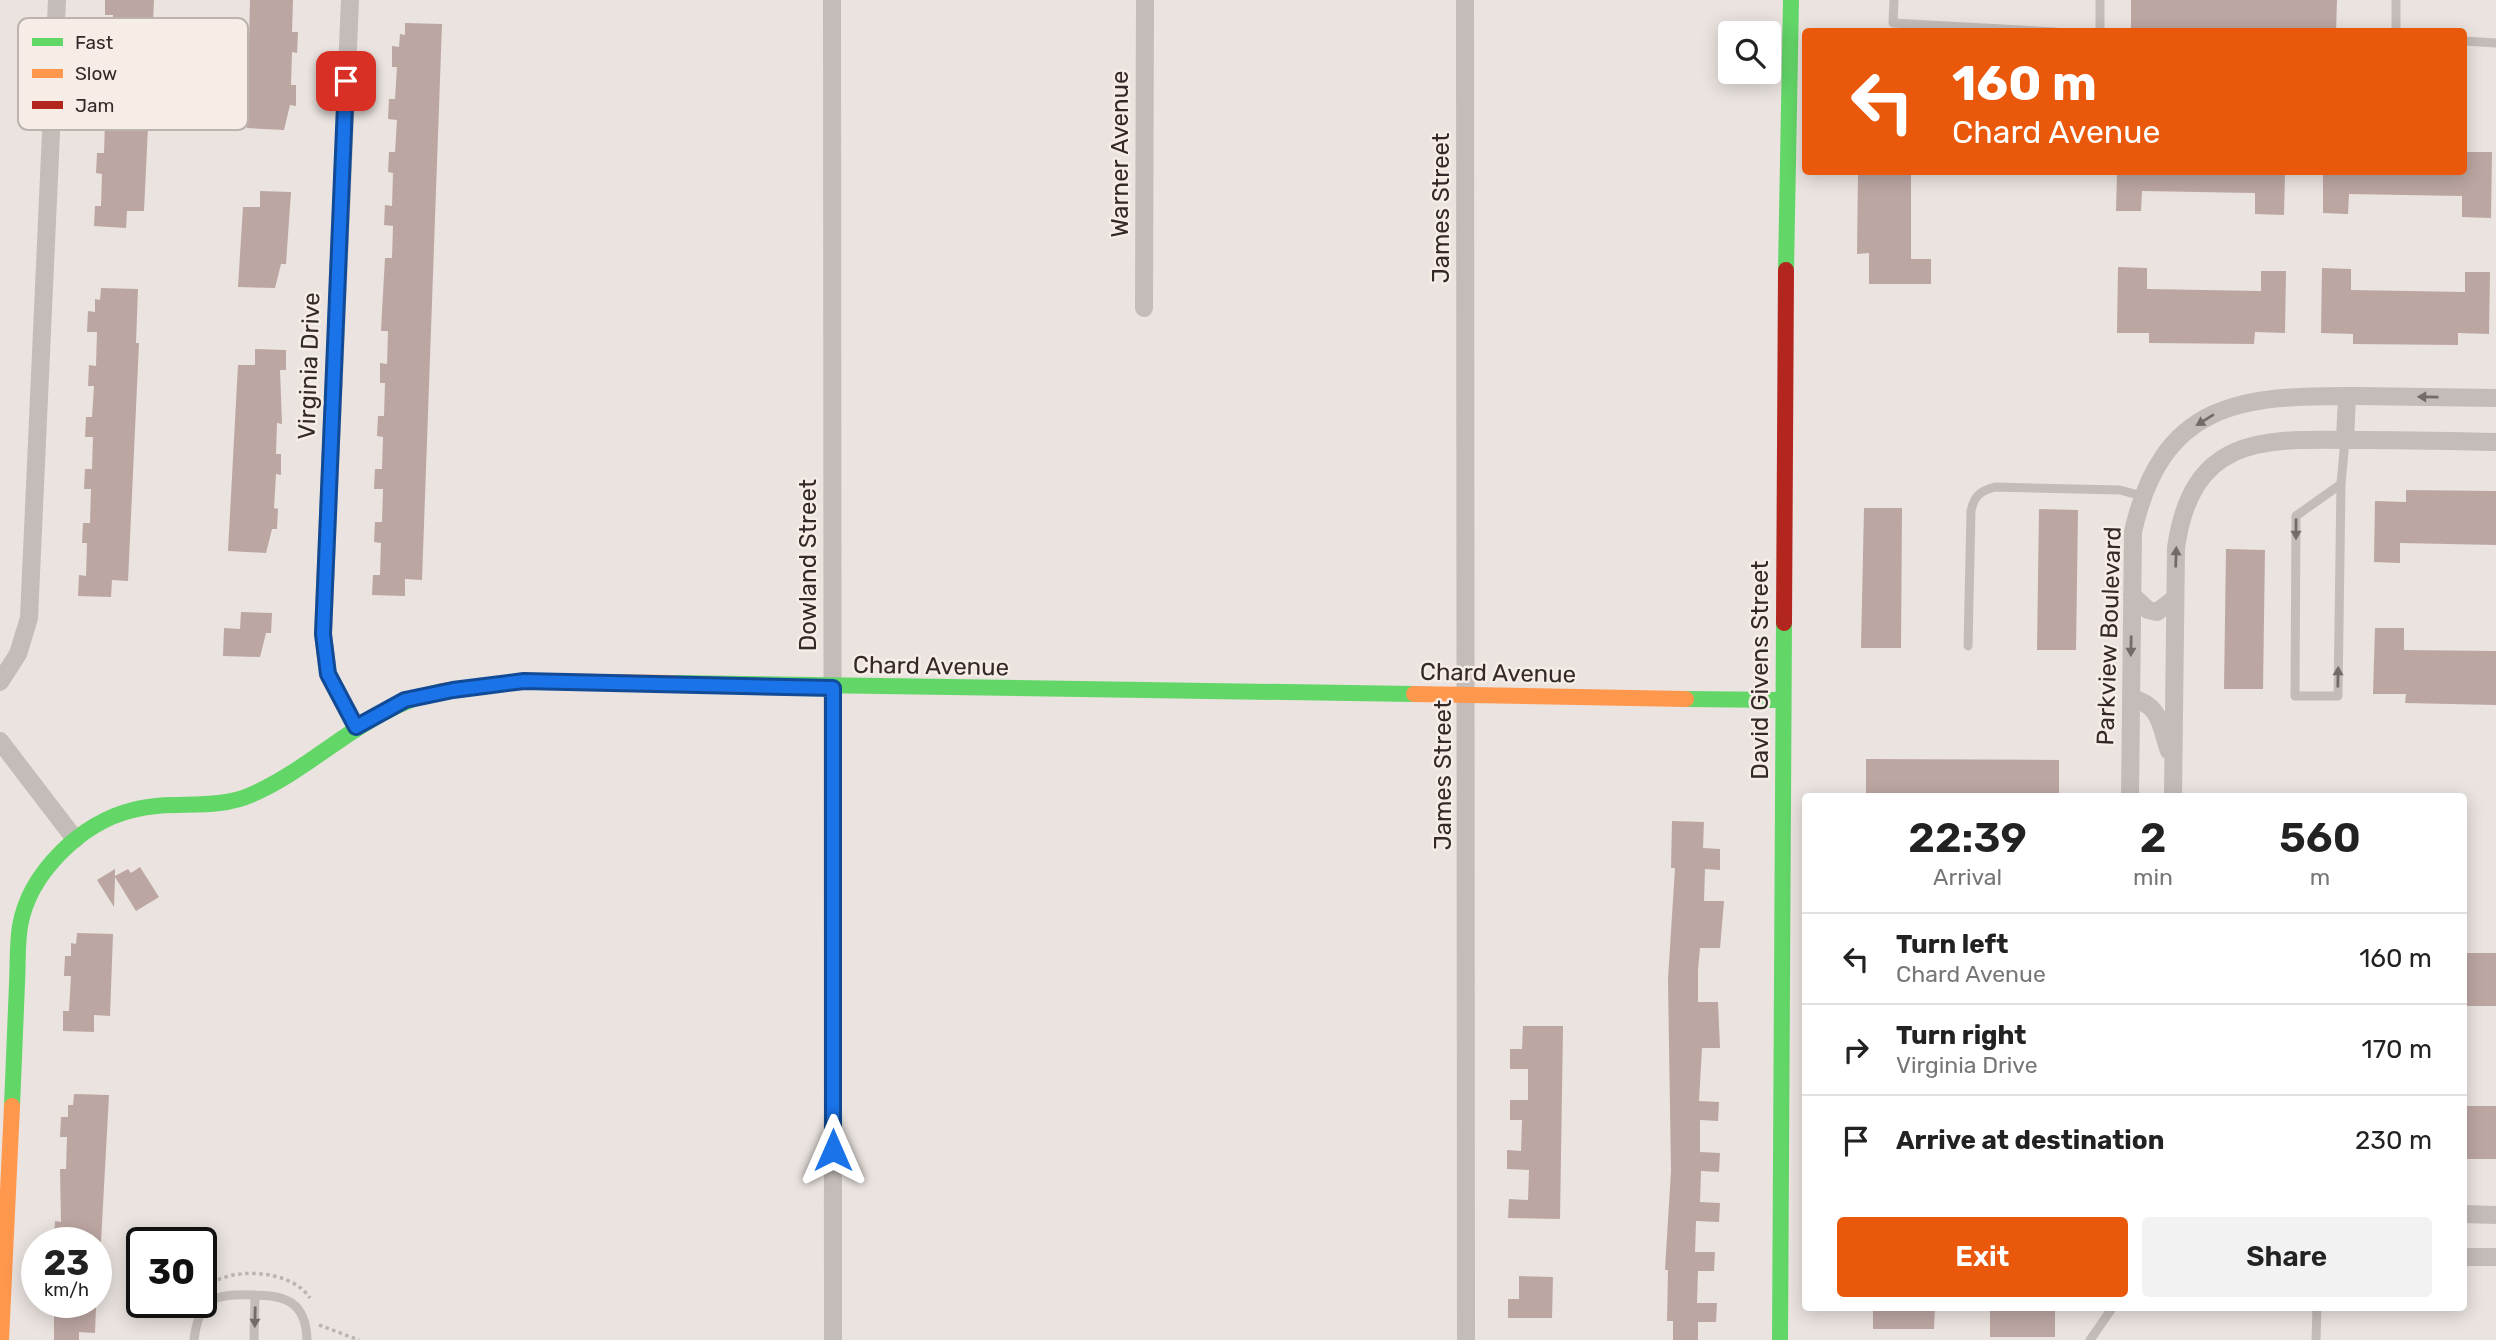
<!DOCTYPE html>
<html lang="en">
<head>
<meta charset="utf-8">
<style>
  :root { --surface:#fff; --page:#f2f2f2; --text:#222; --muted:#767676; --line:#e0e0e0; --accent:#ea580c }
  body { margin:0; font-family:Rubik,sans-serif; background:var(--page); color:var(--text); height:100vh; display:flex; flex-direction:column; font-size:26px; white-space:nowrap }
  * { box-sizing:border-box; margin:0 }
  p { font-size:23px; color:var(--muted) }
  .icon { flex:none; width:38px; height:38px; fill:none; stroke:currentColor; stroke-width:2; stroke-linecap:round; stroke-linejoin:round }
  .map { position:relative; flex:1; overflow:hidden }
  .drawer { position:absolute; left:1802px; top:793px; width:665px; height:518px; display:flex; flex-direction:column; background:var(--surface); border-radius:7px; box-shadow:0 4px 18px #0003 }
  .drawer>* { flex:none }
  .guide { position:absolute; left:1802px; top:28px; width:665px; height:147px; border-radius:7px; box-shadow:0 4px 18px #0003; background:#ea580c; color:#fff; overflow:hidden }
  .buttons { position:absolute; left:1718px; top:21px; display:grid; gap:14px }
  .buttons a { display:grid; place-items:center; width:63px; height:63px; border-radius:7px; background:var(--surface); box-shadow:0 4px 18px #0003; font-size:35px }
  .speed { position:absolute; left:21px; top:1227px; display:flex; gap:14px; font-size:35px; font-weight:700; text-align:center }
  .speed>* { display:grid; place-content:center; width:91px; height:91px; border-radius:50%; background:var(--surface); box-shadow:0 4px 18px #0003; line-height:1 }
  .speed small { font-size:18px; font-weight:400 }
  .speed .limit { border:4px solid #111; border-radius:10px; background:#fff; color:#111 }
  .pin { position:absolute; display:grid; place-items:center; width:60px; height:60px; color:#fff; margin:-30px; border-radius:14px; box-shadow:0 4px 10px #0006 }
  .me { position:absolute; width:77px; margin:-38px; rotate:0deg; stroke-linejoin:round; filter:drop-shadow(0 0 5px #0008) }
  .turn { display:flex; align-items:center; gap:24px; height:147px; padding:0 35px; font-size:32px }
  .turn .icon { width:91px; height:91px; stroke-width:2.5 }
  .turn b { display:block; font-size:49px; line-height:60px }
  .eta { display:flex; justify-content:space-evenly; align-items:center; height:119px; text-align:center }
  .eta b { font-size:42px; font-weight:600; line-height:49px }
  .button { display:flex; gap:14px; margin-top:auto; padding:14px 35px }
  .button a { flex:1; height:80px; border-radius:7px; background:var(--accent); color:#fff; font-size:28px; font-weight:600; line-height:80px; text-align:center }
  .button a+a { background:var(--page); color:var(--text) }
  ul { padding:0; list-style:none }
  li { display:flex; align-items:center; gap:21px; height:91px; padding:0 35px; border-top:2px solid var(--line) }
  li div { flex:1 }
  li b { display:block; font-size:26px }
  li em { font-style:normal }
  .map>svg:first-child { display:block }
</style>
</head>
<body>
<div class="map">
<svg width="2496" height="1340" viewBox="0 0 2496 1340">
  <rect width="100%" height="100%" fill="#eae3df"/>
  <path fill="#bca6a2" d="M105,0H154L144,211H127L126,228L94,226L95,206H101L102,174L96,173L97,153H104L105,121H99L100,101H106L105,48L111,49L113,15H105Z
    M250,0H293L292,32H298L297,53L292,52L291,85H296V106L290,105L284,130L247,128Z
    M2131,0H2337L2336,32H2131Z
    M405,23L442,24L422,580L405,579V596L372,595L373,575H380L381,543L374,542L375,522H382L383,489H374L375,469H382L383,437L377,436L378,416H384L385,383H380V363L387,364L388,331H381L382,311L385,258H392L393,226L384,225L385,205L392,206L393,173L388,172L389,152H395L397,120L388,119L389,99H395L397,67H392V46L399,47L400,34L405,35Z
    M2464,152H2492L2491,218L2462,217V196L2349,194L2348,214L2323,213V172H2464Z
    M1858,172H1911V259H1931V284H1869V253L1857,254Z
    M2117,172H2285L2284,215L2255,214V193L2142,191L2141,211H2116Z
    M260,191L291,192L286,264H281L275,288L238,287L243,207H260Z
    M2118,267L2147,268V289L2261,291V271H2286L2285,333L2255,332L2254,344L2149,343V333H2117Z
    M2322,268L2351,269V290L2465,292V272H2490L2489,334L2458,333V345L2353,344V334L2321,333Z
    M101,288L138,289L136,343H139L128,581L112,580L111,597L78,596L79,575L86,576L87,543H82L83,523H90L91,489H84L85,469H92L93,437H85L86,417H92L94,386H88L89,365L96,366L97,332H87L88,311L95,312V299L100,300Z
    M255,349L286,350V370H280L282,424L277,423L276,454H281V475L276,474L274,508L278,509L277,529H272L266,553L228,551L238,365H255Z
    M2406,490L2496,491V545L2400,543V563L2374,562L2375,501L2406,502Z
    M1864,508H1902L1901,648H1861Z
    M2039,509L2078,510L2076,650H2037Z
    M2226,549L2265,550L2263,689H2224Z
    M241,612L272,613L271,633H266L260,657L223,656L224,628L240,629Z
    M2375,628H2404V650L2496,651V705L2405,703L2406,694H2373Z
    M1866,759L2059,760V796H1866Z
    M1672,821L1704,822L1703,848L1720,849V870L1705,869L1704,901H1724L1720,948H1700L1698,970V1002H1718L1720,1048H1702L1699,1101L1719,1102L1718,1121L1700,1120V1152L1720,1153L1719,1172L1701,1171L1700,1202L1720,1203L1719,1222L1696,1221L1695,1252H1715L1714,1271H1698L1697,1303H1717L1716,1322H1698V1340H1673V1321H1667L1668,1270H1665L1671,1171L1668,979L1675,868H1671Z
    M140,867L159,897L136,911L115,877L114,907L97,880L115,869V876L128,869L131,873Z
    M77,933L113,934L110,1016L94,1015V1032L63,1031V1011H69L71,976H64L65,956H71V943L76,944Z
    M2464,953H2496V1006H2464Z
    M1523,1026H1563L1560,1219L1508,1218L1509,1199L1528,1200L1529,1170L1507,1169V1150L1521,1151L1522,1120H1510V1100H1528V1069H1510V1049H1522Z
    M74,1094L109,1095L101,1242L54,1241L55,1221L61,1222L60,1169H66L67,1137H60L61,1117H68V1105H73Z
    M2464,1106H2496V1159H2464Z
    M1519,1276L1553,1277L1552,1318H1508V1299H1519Z
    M60,1305L96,1307L95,1333L79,1332V1340H54V1316H59Z
    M1873,1307H1935L1934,1329H1873Z
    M1990,1307H2055V1337H1990Z"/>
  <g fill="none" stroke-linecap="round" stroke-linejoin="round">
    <path stroke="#bcb4b1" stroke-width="3.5" stroke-dasharray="3.5 3.5" stroke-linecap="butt" d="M206,1287C231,1266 291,1269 310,1298
      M319,1325L359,1340"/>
    <path stroke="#c3bcb8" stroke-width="9" d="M1894,0L1893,23L2056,32
      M2396,0V32
      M2100,32V0
      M2464,41L2496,43
      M2341,484L2296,516L2295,696H2338L2341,484L2345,440
      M1968,646L1971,511C1974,496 1980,491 1995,487L2120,490L2142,496
      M194,1340C199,1297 215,1294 253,1295C286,1295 306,1302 307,1340
      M254,1340L255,1295
      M2090,1340L2113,1307
      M2316,1340L2317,1307"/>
    <path stroke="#c3bcb8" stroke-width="18" d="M350,0L323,634L328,674L356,727
      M832,0L833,1340
      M1465,0L1466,1340
      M1144,308L1145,0
      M2345,440L2347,396
      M2132,595L2148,610L2157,612L2175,598
      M0,682L18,654L29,618L57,0
      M2131,698C2161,705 2160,725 2169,751
      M0,741L75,839
      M2130,796L2133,532C2162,401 2242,395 2357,396C2403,397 2450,397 2496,398
      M2173,796L2176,548C2192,434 2264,439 2356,440C2403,440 2449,441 2496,442
      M2464,1214L2496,1215
      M2464,1257H2496"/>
    <path stroke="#63d668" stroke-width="16" d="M1786,270L1791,0
      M673,683L1414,694
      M1686,699L1783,700
      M12,1106C14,1066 15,1025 17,984C18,966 17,945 20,926C29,873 82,822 133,810C173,799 213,812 253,794C320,764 367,706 442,691
      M1780,1340L1784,623"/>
    <path stroke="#ff974d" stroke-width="16" d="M442,691L524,681L673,683
      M1414,694L1686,699
      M1,1340L12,1106"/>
    <path stroke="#b3261e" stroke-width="16" d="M1784,623L1786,270"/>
  </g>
  <defs><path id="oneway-solid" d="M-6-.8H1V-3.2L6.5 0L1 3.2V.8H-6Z" transform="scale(1.75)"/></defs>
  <g fill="#746b69">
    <use href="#oneway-solid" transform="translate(2428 397) rotate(-179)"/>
    <use href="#oneway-solid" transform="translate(2205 420) rotate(148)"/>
    <use href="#oneway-solid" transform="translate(2296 529) rotate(90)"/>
    <use href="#oneway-solid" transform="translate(2176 557) rotate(-88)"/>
    <use href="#oneway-solid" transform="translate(2131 646) rotate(91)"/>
    <use href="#oneway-solid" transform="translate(2338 677) rotate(-89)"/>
    <use href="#oneway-solid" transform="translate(255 1317) rotate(91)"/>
  </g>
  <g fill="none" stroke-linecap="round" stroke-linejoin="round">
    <g stroke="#114b97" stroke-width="18">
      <path id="route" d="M346,81L323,634L328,674L356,727L405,700L453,690L524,681L833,688V1150"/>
    </g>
    <use href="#route" stroke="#1a73e8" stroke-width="12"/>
  </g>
  <g text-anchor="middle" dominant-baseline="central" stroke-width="5" stroke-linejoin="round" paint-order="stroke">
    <g font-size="24" fill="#332928" stroke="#f7ede7">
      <text transform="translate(1120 154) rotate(-90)">Warner Avenue</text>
      <text transform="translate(1441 208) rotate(-90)">James Street</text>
      <text transform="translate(309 366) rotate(-88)">Virginia Drive</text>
      <text transform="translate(808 565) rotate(-90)">Dowland Street</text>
      <text transform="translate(2109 636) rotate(-88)">Parkview Boulevard</text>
      <text transform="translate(931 666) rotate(1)">Chard Avenue</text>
      <text transform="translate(1760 670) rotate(-90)">David Givens Street</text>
      <text transform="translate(1498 673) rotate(1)">Chard Avenue</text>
      <text transform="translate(1443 775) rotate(-90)">James Street</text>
    </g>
  </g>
  <rect x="18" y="18" width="230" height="112" rx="10" fill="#f7ede7" stroke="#bcb2ae" stroke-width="2"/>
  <rect x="32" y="38" width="31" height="8" fill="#63d668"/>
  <rect x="32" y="69" width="31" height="9" fill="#ff974d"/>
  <rect x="32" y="101" width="31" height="8" fill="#b3261e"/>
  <g font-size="19" fill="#332928">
    <text x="75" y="49">Fast</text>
    <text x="75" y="80">Slow</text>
    <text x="75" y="112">Jam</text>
  </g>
</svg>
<div class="buttons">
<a><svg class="icon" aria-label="search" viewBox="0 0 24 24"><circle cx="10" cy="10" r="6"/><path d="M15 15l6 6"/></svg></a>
</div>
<div class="speed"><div>23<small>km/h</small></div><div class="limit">30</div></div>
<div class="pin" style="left:346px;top:81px;background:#d93025"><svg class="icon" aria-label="arrive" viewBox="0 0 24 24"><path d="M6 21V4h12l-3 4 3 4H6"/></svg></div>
<svg class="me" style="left:833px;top:1150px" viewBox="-20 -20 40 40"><path d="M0-17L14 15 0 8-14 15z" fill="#1a73e8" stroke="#fff" stroke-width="4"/></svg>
<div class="guide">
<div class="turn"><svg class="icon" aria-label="left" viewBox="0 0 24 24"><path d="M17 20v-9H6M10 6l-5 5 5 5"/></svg><div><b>160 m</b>Chard Avenue</div></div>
</div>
<section class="drawer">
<div class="eta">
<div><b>22:39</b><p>Arrival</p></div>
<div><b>2</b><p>min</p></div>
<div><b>560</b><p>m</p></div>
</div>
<ul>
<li><svg class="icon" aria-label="left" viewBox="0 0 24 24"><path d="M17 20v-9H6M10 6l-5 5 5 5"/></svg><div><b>Turn left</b><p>Chard Avenue</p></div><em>160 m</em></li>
<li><svg class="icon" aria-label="right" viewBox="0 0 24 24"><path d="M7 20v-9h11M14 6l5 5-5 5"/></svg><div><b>Turn right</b><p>Virginia Drive</p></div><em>170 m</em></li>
<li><svg class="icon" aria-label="arrive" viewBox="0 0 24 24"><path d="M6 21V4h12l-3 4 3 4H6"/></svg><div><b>Arrive at destination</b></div><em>230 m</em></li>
</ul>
<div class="button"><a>Exit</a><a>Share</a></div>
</section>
</div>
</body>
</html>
